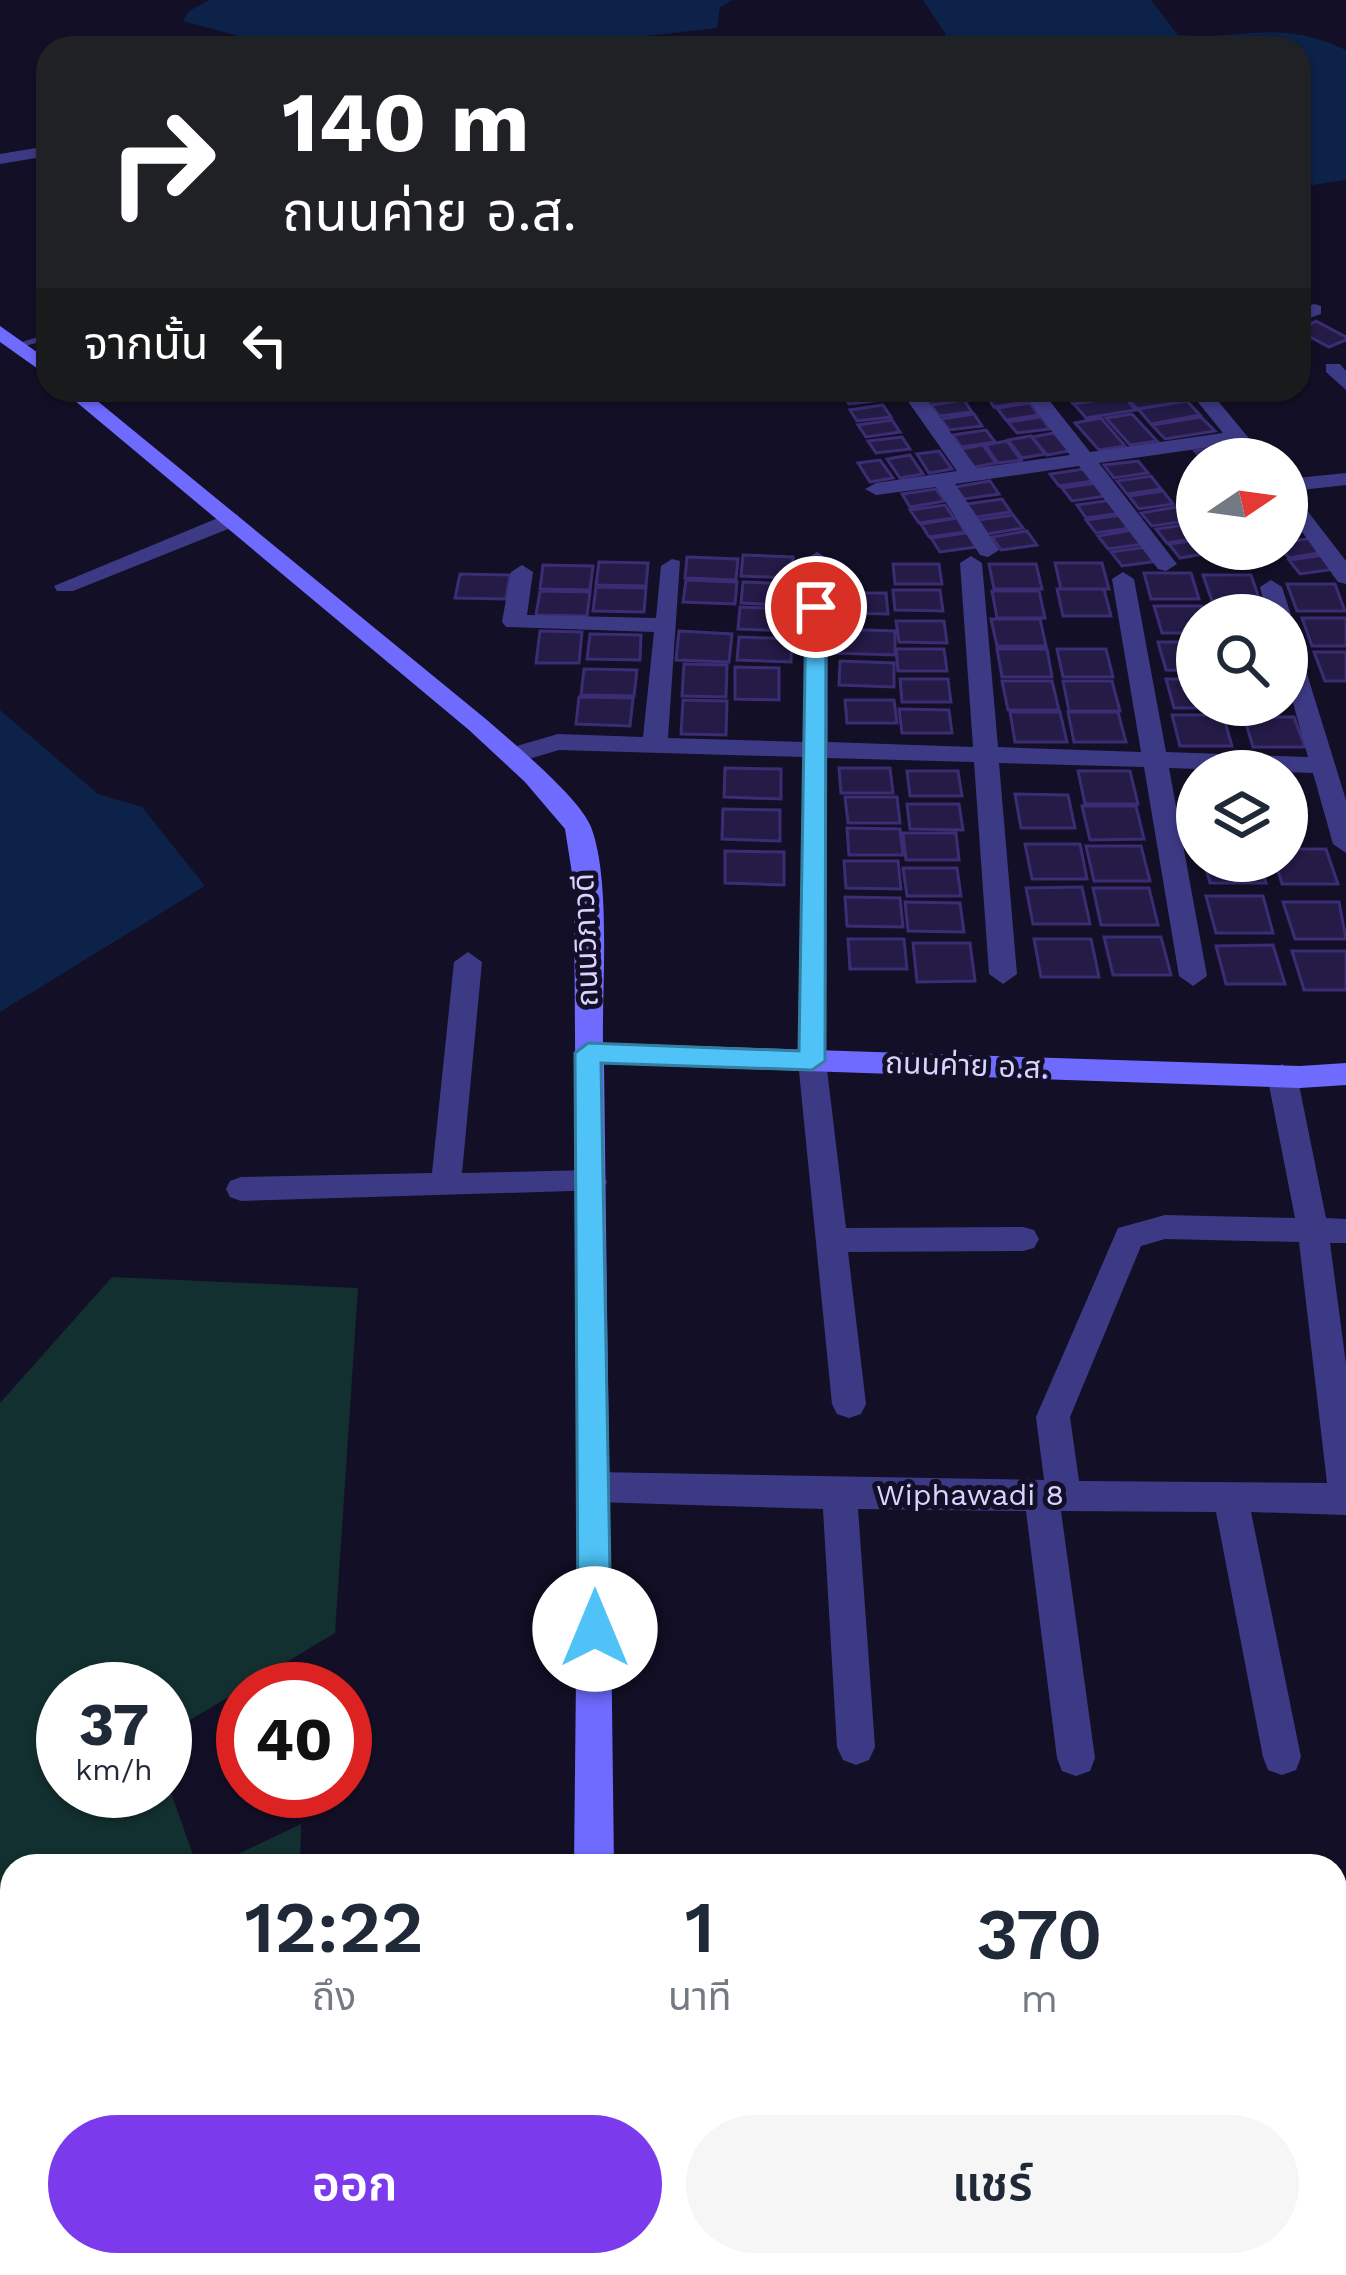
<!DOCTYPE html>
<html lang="th">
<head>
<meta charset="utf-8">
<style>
  :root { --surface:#fff; --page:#f6f6f7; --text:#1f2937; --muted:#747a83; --accent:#7c3aed }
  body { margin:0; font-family:"Work Sans","Noto Sans Thai",sans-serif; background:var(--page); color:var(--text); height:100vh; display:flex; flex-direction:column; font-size:45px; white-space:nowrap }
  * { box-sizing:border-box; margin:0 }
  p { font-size:39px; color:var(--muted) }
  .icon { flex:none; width:66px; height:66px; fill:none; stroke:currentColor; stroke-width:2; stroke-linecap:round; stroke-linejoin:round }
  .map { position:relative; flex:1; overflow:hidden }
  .sheet { position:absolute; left:0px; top:1854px; width:1347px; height:423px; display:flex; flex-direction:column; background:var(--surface); border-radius:36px 36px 0 0; box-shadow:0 3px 9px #0004 }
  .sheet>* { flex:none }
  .banner { position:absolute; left:36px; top:36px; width:1275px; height:366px; border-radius:36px; box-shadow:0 3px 9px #0004; background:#202124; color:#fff; overflow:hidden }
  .needle { width:78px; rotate:77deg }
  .controls { position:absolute; left:1176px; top:438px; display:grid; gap:24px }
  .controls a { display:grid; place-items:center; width:132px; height:132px; border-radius:50%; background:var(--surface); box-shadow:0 3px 9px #0004; font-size:60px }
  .speed { position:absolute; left:36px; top:1662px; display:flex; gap:24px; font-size:60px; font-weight:700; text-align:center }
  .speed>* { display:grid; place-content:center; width:156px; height:156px; border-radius:50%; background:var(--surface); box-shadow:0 3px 9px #0004; line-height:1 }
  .speed small { font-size:30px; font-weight:400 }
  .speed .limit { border:18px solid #d22; background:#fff; color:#111 }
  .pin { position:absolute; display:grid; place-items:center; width:102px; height:102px; color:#fff; margin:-51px; border:6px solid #fff; border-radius:50%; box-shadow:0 3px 12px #0007 }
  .me { position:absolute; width:132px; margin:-66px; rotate:0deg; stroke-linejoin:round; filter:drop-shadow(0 0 9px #0008) }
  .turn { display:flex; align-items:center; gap:42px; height:252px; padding:0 48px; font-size:54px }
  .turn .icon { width:156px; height:156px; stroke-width:2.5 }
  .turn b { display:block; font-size:84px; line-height:102px }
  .then { display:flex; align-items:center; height:114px; padding:0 48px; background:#0003; gap:24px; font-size:45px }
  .eta { display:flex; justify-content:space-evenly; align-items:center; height:204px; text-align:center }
  .eta b { font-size:72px; font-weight:600; line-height:84px }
  .button { display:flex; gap:24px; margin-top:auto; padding:24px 48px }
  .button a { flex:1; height:138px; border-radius:72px; background:var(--accent); color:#fff; font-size:48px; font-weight:600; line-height:138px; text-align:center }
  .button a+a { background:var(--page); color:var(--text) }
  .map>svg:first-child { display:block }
</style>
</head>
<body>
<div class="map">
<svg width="1346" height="2275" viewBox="0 0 1346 2275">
  <rect width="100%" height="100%" fill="#130f26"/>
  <path fill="#12302f" d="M112,1277L358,1288L335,1633L165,1735V1689H63V1791H165V1776L197,1866H12V2265H291V2275H0V1403Z
    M301,1824L300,1866H213Z"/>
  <path fill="#0c2248" d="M210,0H733L720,7L717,28L631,38L592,48H281L183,21L189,11Z
    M923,0H1151L1178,35C1246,40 1277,18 1346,50V180L1299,187V48H949L945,33Z
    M0,710L98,794L142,807L205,886L0,1012Z"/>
  <path fill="#241b47" stroke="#3b2d73" stroke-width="3" d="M1316,321L1346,337V340L1329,347L1299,331Z
    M876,390L883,400L849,404L842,393Z
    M957,390L962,397L929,402L921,391Z
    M1061,390H1117L1122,396L1073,404Z
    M1155,390H1176L1186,401L1137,409L1125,395Z
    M1019,391L1027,402L994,407L986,395Z
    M1123,396L1136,410L1086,418L1074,404Z
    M964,400L972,412L939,416L931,405Z
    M1187,401L1200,415L1151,424L1138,409Z
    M1030,403L1039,415L1006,420L997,408Z
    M883,405L891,417L857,421L850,410Z
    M974,414L982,426L949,430L941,419Z
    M1132,414L1157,441L1130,445L1106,418Z
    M1041,417L1050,429L1017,433L1008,422Z
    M1201,417L1215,431L1165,439L1152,425Z
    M1101,418L1125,446L1099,450L1075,423Z
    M892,420L900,432L866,437L858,425Z
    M986,430L995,442L961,447L953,435Z
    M1054,433L1069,451L1047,455L1032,437Z
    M1031,436L1045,454L1022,458L1008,440Z
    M902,437L910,449L876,453L868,441Z
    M1007,441L1021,460L998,463L985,445Z
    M1236,444L1249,458L1202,459L1195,451Z
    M983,445L996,463L974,467L961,449Z
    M939,451L952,469L929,473L917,454Z
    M910,455L923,474L900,478L887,459Z
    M880,460L893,478L870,482L858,463Z
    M1138,461L1148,473L1114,478L1104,465Z
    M1084,469L1093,481L1059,486L1050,474Z
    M1151,476L1161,489L1127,494L1117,481Z
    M990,481L999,494L964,499L955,487Z
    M1097,483L1106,496L1072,501L1062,488Z
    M936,489L945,501L910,507L902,494Z
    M1163,491L1173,504L1139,509L1129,496Z
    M1002,499L1011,512L976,517L967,504Z
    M1111,500L1121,513L1086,518L1077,505Z
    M945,505L954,518L919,523L910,510Z
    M1176,507L1186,521L1152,526L1141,513Z
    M1013,515L1023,528L987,534L978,520Z
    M1121,515L1131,528L1096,533L1086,520Z
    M957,518L965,532L929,537L921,524Z
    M1191,524L1197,538L1167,543L1156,529Z
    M1133,530L1143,544L1108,549L1098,536Z
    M1027,531L1037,545L1001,550L992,537Z
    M967,533L976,547L940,552L931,538Z
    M1312,538L1324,552L1289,558L1282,549H1287V542Z
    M1197,540V549L1215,552L1180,558L1169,544Z
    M1147,547L1158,561L1122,566L1111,552Z
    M743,555L793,557L792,578L741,576Z
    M1324,555L1336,569L1300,574L1289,560Z
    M687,557L738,559L736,580L685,578Z
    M599,562L648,563L646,586L596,585Z
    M1055,563H1102L1109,589H1061Z
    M893,564H939L942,584H895Z
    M989,564H1036L1042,589H994Z
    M543,565L593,566L590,590L540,589Z
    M1144,573H1191L1199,599H1151Z
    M460,574L510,575L506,599L455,598Z
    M1203,575H1251L1260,601H1212Z
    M686,580L737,582L735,604L683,602Z
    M743,582L794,584L793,606L741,603Z
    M1287,584H1335L1345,611H1297Z
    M596,587L646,588L644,612L593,611Z
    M1057,589H1104L1111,616H1063Z
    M893,590H940L943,611L895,610Z
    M540,591L590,592L587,616L536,615Z
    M992,591H1039L1045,618H997Z
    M839,593H886L888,614L841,613Z
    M1154,606H1202L1205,615H1197V633H1162Z
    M740,607L792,609L790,631L738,629Z
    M1210,608H1258L1260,615H1212Z
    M1302,618H1346V646H1312Z
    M991,619H1040L1046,646H997Z
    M896,621H944L947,643L899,642Z
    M832,629L895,631V655L832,653Z
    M540,631L582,632L579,663H536Z
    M679,631L732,634L729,662L676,660Z
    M590,634L641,635L640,660L587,659Z
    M739,637L792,639L791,662L737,660Z
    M1158,642H1197V671L1166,670Z
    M896,649H944L947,671H898Z
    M997,649H1047L1052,677H1002Z
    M1057,649H1106L1113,677H1063Z
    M1314,652H1346V681H1325Z
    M840,661L894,663V687L839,685Z
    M684,664L727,665L726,697L682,696Z
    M735,667L779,668V700L735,699Z
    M584,669L637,670L634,696L581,695Z
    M900,679H948L951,702H902Z
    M1166,679H1197V705L1225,708H1174Z
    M1002,681H1052L1059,710H1008Z
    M1063,681H1112L1120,711H1069Z
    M579,697L633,698L630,726L576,724Z
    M683,700L727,701L726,735L681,734Z
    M845,700H894L897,723H847Z
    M899,709L949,710L952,733H902Z
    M1010,712H1060L1067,742H1015Z
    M1068,712H1118L1126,742H1074Z
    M1172,715H1223L1232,746H1180Z
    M1244,717H1294L1305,747H1253Z
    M725,768L781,769V799L724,797Z
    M839,768H890L893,793H841Z
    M907,771H958L962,796H910Z
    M1078,771H1130L1138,804H1085Z
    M1015,794L1068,795L1075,828H1021Z
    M845,797H897L900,823H848Z
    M907,804H959L963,830L910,829Z
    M1082,806H1136L1144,839L1090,840Z
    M723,809L780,810V841L722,839Z
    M847,828L900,829L903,855H849Z
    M903,833H956L959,860H906Z
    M1025,844H1080L1087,879H1032Z
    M1086,846H1141L1150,881H1094Z
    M1287,849H1326L1338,884H1282L1275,861H1287Z
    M725,851L784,852V885L725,883Z
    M844,861H898L901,889L846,888Z
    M1204,861H1259L1266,883H1210Z
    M903,868H957L961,896H907Z
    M1082,887L1090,924H1033L1026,888Z
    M1093,888H1149L1158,925H1101Z
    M1206,896H1263L1273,933H1216Z
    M845,897L900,898L903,927L847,926Z
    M905,902L960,903L964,932L908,931Z
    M1283,902H1339L1346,939H1295Z
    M1104,937H1161L1171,975H1113Z
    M848,939H904L907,969H850Z
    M1034,939H1091L1099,977H1041Z
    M913,943H970L975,981L917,982Z
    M1273,945L1285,984H1226L1216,946Z
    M1292,951H1346V990H1304Z"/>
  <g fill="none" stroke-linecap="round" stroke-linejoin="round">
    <path fill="#3d3a85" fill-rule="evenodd" d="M48,334V340L17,348L12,345Z
      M12,2117V2141L0,2147V2123Z"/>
    <path fill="#3d3a85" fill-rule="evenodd" d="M48,146V156L0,164V154Z
      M1314,304L1321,306V314L1299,322V309Z
      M1326,364H1340L1346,371V390L1326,372Z
      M900,390H920L976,468L1070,455L1021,390H1041L1090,452L1223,433L1188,390H1209L1266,459H1245L1232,444L1099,463L1177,564L1166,571L1158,569L1079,466L955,484L999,550L988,557L980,555L936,487L876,495L865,489L876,483L957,471Z
      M1346,473V485L1292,491L1346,561V584L1338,582L1287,511V479Z
      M230,513L238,515V525L73,591H57L54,586Z
      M817,552L828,559V742L973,747L960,563L971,556L982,563L998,747L1141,752L1112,579L1123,572L1134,579L1166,752L1308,757L1287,681V633L1295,635L1346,800V853L1333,844L1313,773L1169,768L1207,976L1193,986L1179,976L1144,767L999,763L1017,974L1003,984L989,974L974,762L827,758L826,1061L846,1228L1023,1227L1034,1230L1039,1239L1034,1248L1023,1251L848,1252L866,1404L861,1414L849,1418L837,1414L832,1404L798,1061L803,757L559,750L512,764L500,756L503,750L558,734L643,737L654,632L506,627L502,622L511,572L522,565L533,572L527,615L656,618L661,566L672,559L680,561L668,738L803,742L806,559Z
      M1271,580L1282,587L1291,615L1287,620V615H1267L1260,587Z
      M468,952L482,962L462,1173L592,1170L603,1174L607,1182L603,1190L241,1201L230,1197L226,1189L230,1181L241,1177L432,1173L454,962Z
      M1282,1064L1297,1075L1326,1218L1346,1219V1243H1330L1346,1364V1515L1251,1512L1301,1757L1296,1770L1282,1775L1268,1770L1263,1757L1216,1512L1061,1511L1095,1758L1090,1771L1076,1776L1062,1771L1057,1758L1026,1511L858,1509L875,1747L869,1760L856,1765L843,1760L837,1747L823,1509L595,1502L583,1498L578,1487L583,1476L595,1472L1044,1480L1036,1417L1118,1228L1165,1215L1295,1218L1267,1075ZM1165,1239L1299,1242L1327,1483L1079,1481L1070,1417L1141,1246Z
      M1346,1916V1956L1335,1957V1917Z
      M1335,2237H1346V2275H1319L1315,2265H1335Z
      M285,2265H331V2275H285Z
      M1012,2265H1181L1176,2275H1007Z"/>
    <path fill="#6f6bff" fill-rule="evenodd" d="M0,326L48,360V376L0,342Z
      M62,390H84L487,720C513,743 579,797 591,827C611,879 602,986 603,1043L1300,1066L1346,1063V1085L1300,1088L604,1064L614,1866H574L578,1487L574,886L565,829L525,782L469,730Z
      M578,2265H624L625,2275H579Z"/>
  </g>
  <path fill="#4fc3f7" stroke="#337fa1" stroke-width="3" d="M816,600L826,607L825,1061L812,1070L601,1063L611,1629L606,1640L595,1644L583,1640L578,1629L575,1053L588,1043L799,1051L806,607Z"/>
  <g text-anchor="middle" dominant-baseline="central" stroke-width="10" stroke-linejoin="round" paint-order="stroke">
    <g font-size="30" fill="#d9d4ff" stroke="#130f26">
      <text transform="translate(585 940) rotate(-92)">ถนนวิภาวดี</text>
      <text transform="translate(967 1065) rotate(2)">ถนนค่าย อ.ส.</text>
      <text x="970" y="1494">Wiphawadi 8</text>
    </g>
  </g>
</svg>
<div class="controls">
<a><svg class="needle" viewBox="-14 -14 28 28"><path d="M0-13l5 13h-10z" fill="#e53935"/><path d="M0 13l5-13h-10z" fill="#747a83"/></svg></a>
<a><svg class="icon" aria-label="search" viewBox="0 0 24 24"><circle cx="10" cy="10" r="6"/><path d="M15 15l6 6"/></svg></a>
<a><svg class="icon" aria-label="layers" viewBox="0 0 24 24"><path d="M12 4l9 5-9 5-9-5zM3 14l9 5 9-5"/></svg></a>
</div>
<div class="speed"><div>37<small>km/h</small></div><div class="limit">40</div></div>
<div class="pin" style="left:816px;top:607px;background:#d93025"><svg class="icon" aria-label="arrive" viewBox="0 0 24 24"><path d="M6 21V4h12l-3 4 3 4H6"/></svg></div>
<svg class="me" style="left:595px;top:1629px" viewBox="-20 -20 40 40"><circle r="19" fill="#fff"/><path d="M0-13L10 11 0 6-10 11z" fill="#4fc3f7"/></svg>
<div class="banner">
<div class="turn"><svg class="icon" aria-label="right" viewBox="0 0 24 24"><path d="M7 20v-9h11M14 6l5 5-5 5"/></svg><div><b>140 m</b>ถนนค่าย อ.ส.</div></div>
<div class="then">จากนั้น<svg class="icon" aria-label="left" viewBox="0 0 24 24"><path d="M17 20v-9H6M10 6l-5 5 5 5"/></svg></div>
</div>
<section class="sheet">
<div class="eta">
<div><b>12:22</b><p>ถึง</p></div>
<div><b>1</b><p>นาที</p></div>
<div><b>370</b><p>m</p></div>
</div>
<div class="button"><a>ออก</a><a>แชร์</a></div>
</section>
</div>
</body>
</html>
